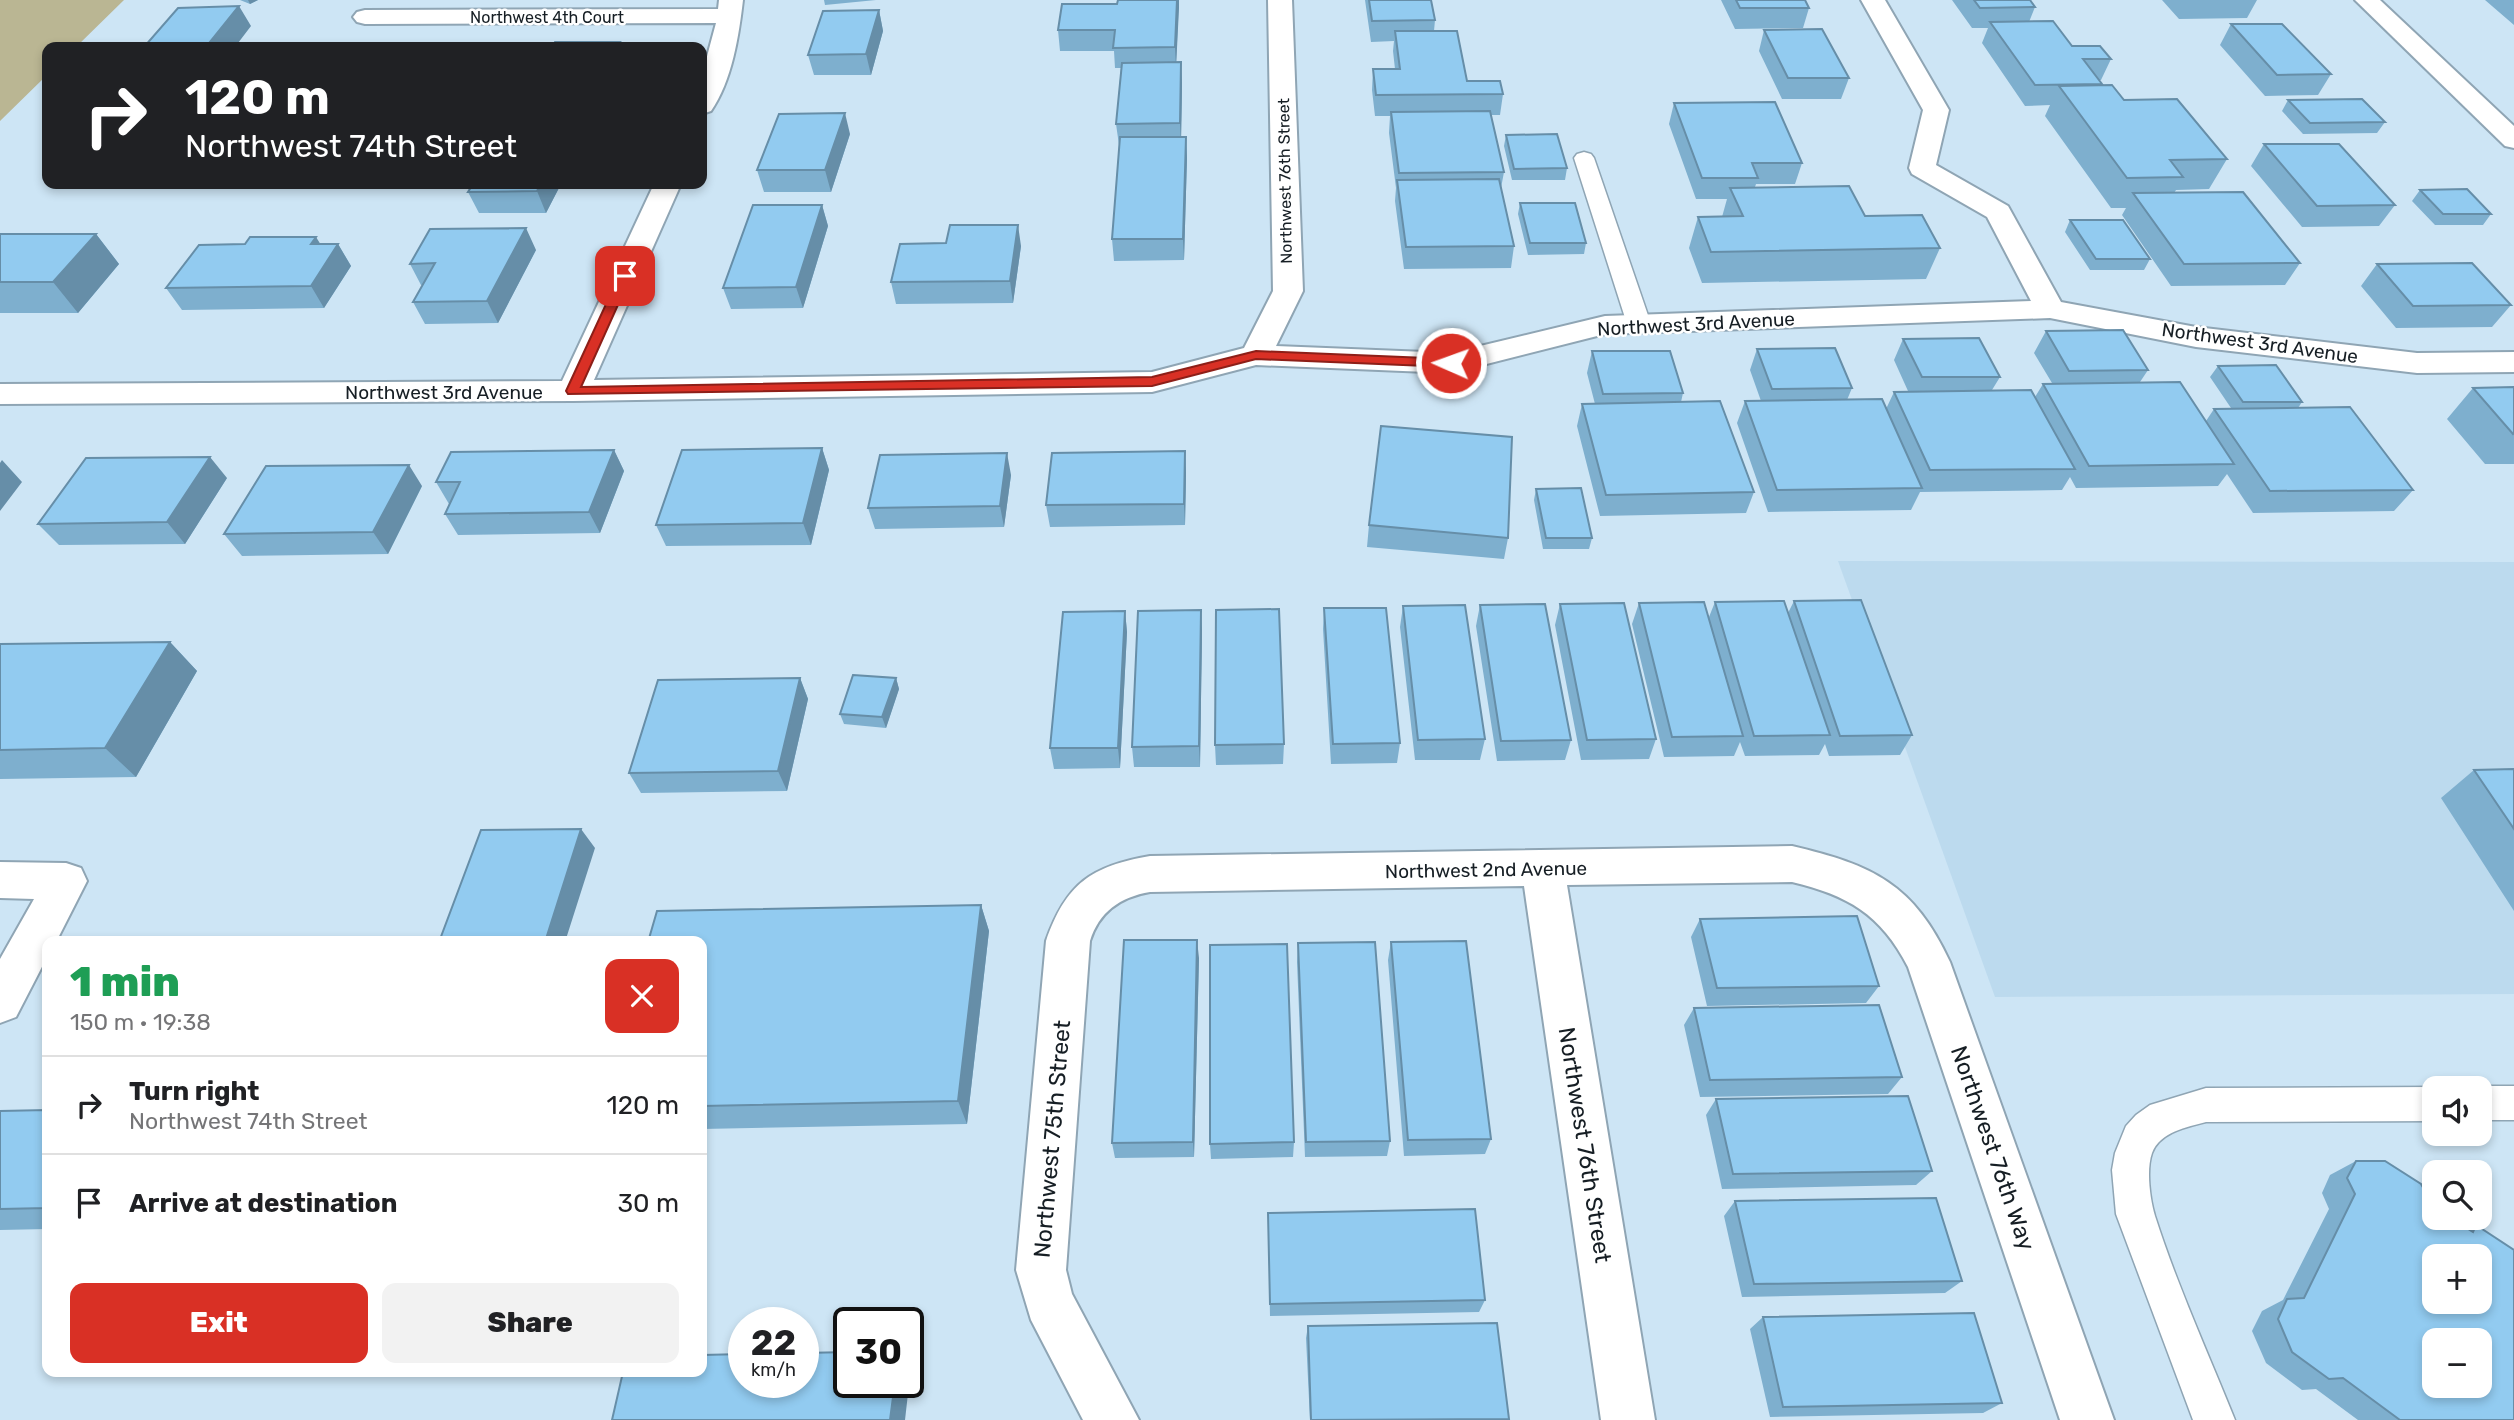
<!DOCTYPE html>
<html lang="en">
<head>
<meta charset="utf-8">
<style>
  :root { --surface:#fff; --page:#f2f2f2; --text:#202124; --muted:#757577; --line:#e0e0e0; --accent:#d93025 }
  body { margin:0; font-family:Rubik,sans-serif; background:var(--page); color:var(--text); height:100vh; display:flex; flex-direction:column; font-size:26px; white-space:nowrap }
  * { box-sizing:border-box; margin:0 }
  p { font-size:23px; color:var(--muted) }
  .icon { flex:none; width:38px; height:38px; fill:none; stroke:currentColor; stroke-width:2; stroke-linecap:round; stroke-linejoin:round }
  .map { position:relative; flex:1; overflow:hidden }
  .sheet { position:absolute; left:42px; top:936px; width:665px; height:441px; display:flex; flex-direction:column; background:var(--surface); border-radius:14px; box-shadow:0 4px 10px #0003 }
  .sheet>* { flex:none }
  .top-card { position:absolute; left:42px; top:42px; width:665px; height:147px; border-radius:14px; box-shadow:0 4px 10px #0003; background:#202124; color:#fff; overflow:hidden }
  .buttons { position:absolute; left:2422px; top:1076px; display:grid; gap:14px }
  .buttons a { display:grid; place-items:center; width:70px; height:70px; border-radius:14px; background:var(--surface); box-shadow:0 4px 10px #0003; font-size:35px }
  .speed { position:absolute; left:728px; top:1307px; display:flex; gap:14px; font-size:35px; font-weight:700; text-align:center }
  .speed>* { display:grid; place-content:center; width:91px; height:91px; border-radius:50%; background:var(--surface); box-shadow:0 4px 10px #0003; line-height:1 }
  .speed small { font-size:18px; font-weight:400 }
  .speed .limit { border:4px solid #111; border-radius:10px; background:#fff; color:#111 }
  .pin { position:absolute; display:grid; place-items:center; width:60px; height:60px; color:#fff; margin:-30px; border-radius:14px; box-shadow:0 4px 10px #0006 }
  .me { position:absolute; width:77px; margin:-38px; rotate:272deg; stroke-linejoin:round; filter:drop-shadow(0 0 5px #0008) }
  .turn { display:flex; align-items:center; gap:24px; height:147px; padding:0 28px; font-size:32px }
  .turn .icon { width:91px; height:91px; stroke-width:2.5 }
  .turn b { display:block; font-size:49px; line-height:60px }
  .round { display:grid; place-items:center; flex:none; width:74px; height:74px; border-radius:14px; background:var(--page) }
  .headline { display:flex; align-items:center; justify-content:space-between; height:119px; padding:0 28px }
  h1 { font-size:42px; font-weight:800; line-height:52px; color:#1e9e55 }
  .action { display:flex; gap:14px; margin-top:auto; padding:14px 28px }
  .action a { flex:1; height:80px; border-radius:14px; background:var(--accent); color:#fff; font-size:28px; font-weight:800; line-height:80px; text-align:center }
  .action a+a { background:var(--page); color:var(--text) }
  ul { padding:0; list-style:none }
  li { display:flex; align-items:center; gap:21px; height:98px; padding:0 28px; border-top:2px solid var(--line) }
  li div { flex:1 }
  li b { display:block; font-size:26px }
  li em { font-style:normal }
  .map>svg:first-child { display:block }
</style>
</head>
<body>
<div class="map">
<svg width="2514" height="1420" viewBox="0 0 2514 1420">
  <rect width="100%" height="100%" fill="#cde5f5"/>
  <path fill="#bcdaee" d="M1838,561L2514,562V994L1995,997Z"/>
  <path fill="#bab693" d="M0,0H124L76,47H47V75L0,121Z"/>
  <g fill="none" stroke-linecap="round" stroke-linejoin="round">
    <g stroke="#8fa5b4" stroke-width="3">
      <path id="lane" d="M1584,152L1591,154L1594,158L1651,324L1647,329L1639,331L1631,329L1627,324L1574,158L1577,154Z
        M2480,1086H2514V1120H2480V1088H2473Z
        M2434,1087L2439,1088H2434V1121L2206,1122C2187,1127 2160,1132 2152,1153C2146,1170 2150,1199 2155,1216C2177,1285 2208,1353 2235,1420H2193L2116,1214L2112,1170L2115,1153L2126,1126L2136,1115L2150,1105L2206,1088Z"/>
    </g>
    <g stroke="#8fa5b4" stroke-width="4">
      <path id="street" d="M719,0H743C739,35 732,81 711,111L702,114V75L716,23L365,24L357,22L353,17L357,12L365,10L718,9Z
        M1268,0H1292L1303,291L1276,346L1451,353L1605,316L2031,301L1987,217L1912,174L1909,168L1923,110L1861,0H1885L1949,110L1936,165L2008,206L2061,302L2196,327L2417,353L2514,352V372L2417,373L2196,347L2050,318L1605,334L1451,373L1256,365L1152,392L573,401L0,404V384L562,381L654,184H681L594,380L1152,372L1244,348L1273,291Z
        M1792,846C1873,865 1914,884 1950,962L2114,1420H2060L1908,967C1881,914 1847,895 1792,882L1567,885L1655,1420H1601L1524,886L1150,892C1120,897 1099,912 1090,941L1066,1270L1072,1294L1139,1420H1083L1031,1320L1016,1270L1046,941C1066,884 1091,866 1150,856Z
        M0,862L66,863L81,868L87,881L56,942H47V957L16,1017L0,1023V959L34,899L0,898Z"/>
    </g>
    <g stroke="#8fa5b4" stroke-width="4">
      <path id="secondary" d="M2355,0H2380L2514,126V148L2505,146Z"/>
    </g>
    <use href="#lane" fill="#fff" fill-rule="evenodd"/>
    <use href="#street" fill="#fff" fill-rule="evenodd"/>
    <use href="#secondary" fill="#fff" fill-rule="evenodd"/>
  </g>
  <path fill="#7eafce" d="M240,0H258L250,4Z
    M824,0H876L825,5Z
    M1118,0H1179L1176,63L1181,62L1182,83L1181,137H1186L1187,158L1184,260L1114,261L1112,239L1119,145L1116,124L1121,68H1115L1114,51H1060L1058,30L1117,4Z
    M1365,0H1431L1435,20L1434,31L1467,81L1503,94L1500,115H1491L1504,172L1501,188L1514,246L1511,268L1404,269L1395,201L1396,188L1389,133L1390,116H1375L1372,90L1373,69H1395L1393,51L1394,41L1371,42Z
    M1721,0H1805L1809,8L1803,28L1735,29Z
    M1952,0H2030L2035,7L2029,22L2072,46L2111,59L2101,80H2099L2102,85L2124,100L2227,159L2209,189L2176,190L2174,193L2300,263L2285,285L2171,286L2122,215L2126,208H2111L2045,116L2050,105L2025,106L1982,43L1988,28H1972Z
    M2162,0H2257L2247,18L2179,19Z
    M2485,0H2514V25Z
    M879,10L883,31L871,75H814L808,55Z
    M2231,24L2331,74L2318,95L2265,96L2220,45Z
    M1764,30L1849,78L1841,99H1782L1759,51Z
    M2288,100L2385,122L2377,133L2303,134L2282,111Z
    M1674,103L1802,163L1795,184H1756L1755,187L1865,216L1940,248L1926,279L1702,283L1689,248L1698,217H1722L1727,199H1696L1669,124Z
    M850,134L831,192H764L757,170Z
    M1506,135L1567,168L1565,180H1512L1504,146Z
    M2264,144L2395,205L2379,226L2302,227L2251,166Z
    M473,184H561L546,213H479L468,192Z
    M2420,190L2491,214L2483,225H2435L2412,201Z
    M1520,203L1586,243L1584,254L1528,255L1518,214Z
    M822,205L828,226L803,308L731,309L723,288Z
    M2070,220L2150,259L2144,270H2090L2065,232Z
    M0,234H96L119,264L78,313H0Z
    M320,244H338L351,266L324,308L182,310L166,288Z
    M1021,246L1013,303L896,304L891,282Z
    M536,250L498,323L425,324L413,302L423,285H421L410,264Z
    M2377,264L2511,305L2492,327L2396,328L2361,286Z
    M2046,331L2148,370L2140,382L2206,421L2214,409L2231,408L2210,377L2218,366L2302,402L2298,408L2413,490L2394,511L2253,513L2227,474L2218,486L2076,488L2070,477L2062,490L1920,492L1911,510L1768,512L1737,423L1745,401H1761L1750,370L1757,349L1852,388L1847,400L1886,409L1894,392L1908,391L1894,360L1903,339L2000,377L1992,390L2035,397L2043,384L2052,383L2034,353Z
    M1592,351L1683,393L1681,402L1754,492L1746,513L1600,516L1577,426L1582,404H1595L1587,373Z
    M2514,387V464H2485L2447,419L2473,388Z
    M822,448L829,470L811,545L666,546L656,525Z
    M614,450L624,471L600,533L458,535L445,514L449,504L436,482Z
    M1185,451L1186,473L1185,525L1050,527L1046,505Z
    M1011,475L1004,527L875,529L868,508Z
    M227,478L185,544L59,545L38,524Z
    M422,486L388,554L242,556L224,534Z
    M1536,489L1592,538L1589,549H1543L1534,500Z
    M1369,525L1508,538L1504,559L1367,547Z
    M1794,601L1912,735L1900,755L1829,756L1825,744L1819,755L1745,756L1740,742L1734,756L1664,757L1632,624L1639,603L1709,617L1715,602L1788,613Z
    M1560,604L1656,739L1649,759L1581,760L1555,625Z
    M1480,605L1571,740L1565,760L1497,761L1476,626Z
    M1403,606L1485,739L1480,760H1415L1400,627Z
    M1324,608L1400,743L1397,763L1331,764L1323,629Z
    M1201,610L1202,631L1200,767H1134L1132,747Z
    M1125,611L1127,632L1120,768L1054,769L1050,748Z
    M170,642L197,671L136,777L0,779V644Z
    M800,678L808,699L787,791L641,793L629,773Z
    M896,678L899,689L886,728L844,724L840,714Z
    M1284,744L1283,764L1216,765L1215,745Z
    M2514,769V911L2441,798L2474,770Z
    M981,905L989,931L967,1124L702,1129V942Z
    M1700,919L1879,986L1866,1003L1707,1006L1691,937Z
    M1391,942L1491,1139L1485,1154L1404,1156L1388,960Z
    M1298,943L1390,1141L1387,1156L1305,1157L1297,962Z
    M1199,958L1194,1157L1115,1158L1112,1143Z
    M1694,1008L1902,1077L1888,1094L1700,1097L1684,1025Z
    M1716,1099L1932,1171L1916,1185L1722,1189L1706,1115Z
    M47,1110V1229L0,1230V1111Z
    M1294,1142L1293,1157L1211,1159L1210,1144Z
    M2356,1161L2433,1206L2468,1229L2476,1225L2514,1420H2358L2316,1389L2302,1390L2266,1363L2252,1331L2262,1311L2283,1300L2329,1209L2322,1193L2330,1175Z
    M1735,1201L1962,1281L1945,1293L1742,1297L1724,1216Z
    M1268,1213L1485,1300L1479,1312L1270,1316Z
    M1763,1317L2002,1403L1983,1413L1770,1417L1750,1329Z
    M1308,1326L1509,1419L1310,1420L1306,1338Z"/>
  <path fill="#668ea8" d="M248,0H258L250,4Z
    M1177,0H1179V8L1176,68L1175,47Z
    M239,6L251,26L235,47H206Z
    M879,10L883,31L871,75L866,54Z
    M1181,62L1182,83L1181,145L1180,123Z
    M845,113L850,134L831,192L825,170Z
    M1186,137L1187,158L1184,260L1183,239Z
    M541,184H561L546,213L537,191Z
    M822,205L828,226L803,308L796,287Z
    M1018,225L1021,246L1013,303L1010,281Z
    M526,228L536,250L498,323L487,301Z
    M96,234L119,264L78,313L53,282Z
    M316,237L329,258L311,244Z
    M338,244L351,266L324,308L311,286Z
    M822,448L829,470L811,545L803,523Z
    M614,450L624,471L600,533L589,512Z
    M1185,451L1186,473L1185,525L1184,504Z
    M1007,453L1011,475L1004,527L1000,506Z
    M210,457L227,478L185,544L167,522Z
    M2,460L22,482L0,511V463Z
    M409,465L422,486L388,554L373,532Z
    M1201,610L1202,631L1200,767L1199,746Z
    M1125,611L1127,632L1120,768L1118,748Z
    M170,642L197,671L136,777L105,748Z
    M800,678L808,699L787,791L778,771Z
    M896,678L899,689L886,728L882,717Z
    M581,829L595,848L565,942H545Z
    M981,905L989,931L967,1124L958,1101Z
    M1197,940L1199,958L1194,1157L1193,1142Z
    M908,1364L911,1367L905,1420H890L895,1382H908Z"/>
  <path fill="#92cbf0" stroke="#668ea8" stroke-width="2" fill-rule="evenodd" d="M1118,0H1177L1175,47L1113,48L1115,30H1058L1062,4H1117Z
    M1369,0H1431L1435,20L1372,21Z
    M1736,0H1805L1809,8H1740Z
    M1974,0H2030L2035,7L1980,8Z
    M239,6L206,47H144L178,8Z
    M879,10L866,54L808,55L823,11Z
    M2053,21L2072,46H2100L2111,59H2083L2102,84L2035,85L1990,22Z
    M2231,24H2282L2331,74L2277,75Z
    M1822,29L1849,78H1788L1764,30Z
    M1395,31H1457L1467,81H1500L1503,94L1376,95L1373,69H1400Z
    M555,42H620L617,47H552Z
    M1181,62L1180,123L1116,124L1122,63Z
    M2112,85L2124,100L2177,99L2227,159L2170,160L2183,177L2127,178L2059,86Z
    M2362,99L2385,122L2310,123L2288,100Z
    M1775,102L1802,163H1752L1758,178H1702L1674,103Z
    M1490,111L1504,172L1399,173L1391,112Z
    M845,113L825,170H757L779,114Z
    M1557,134L1567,168L1514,169L1506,135Z
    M1120,137H1186L1183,239H1112Z
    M2264,144H2339L2395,205L2317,206Z
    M1499,179L1514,246L1406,247L1397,180Z
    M473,184H541L537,191L468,192Z
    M1849,186L1865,216L1922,215L1940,248L1711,252L1698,217L1743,216L1730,188Z
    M2467,189L2491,214H2443L2420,190Z
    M2243,192L2300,263L2184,264L2133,193Z
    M1520,203H1575L1586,243H1530Z
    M753,205H822L796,287L723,288Z
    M2070,220H2123L2150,259H2096Z
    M950,225H1018L1010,281L891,282L900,244L946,243Z
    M526,228L487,301L413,302L435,263L410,264L430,229Z
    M0,234H96L53,282H0Z
    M250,237H316L311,244H338L311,286L166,288L199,245L245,244Z
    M2472,263L2511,305L2413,306L2377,264Z
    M2123,330L2148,370L2069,371L2046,331Z
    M1979,338L2000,377H1922L1903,339Z
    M1835,348L1852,388L1772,389L1757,349Z
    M1592,351H1670L1683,393L1603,394Z
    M2276,365L2302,402H2243L2218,366Z
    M2180,382L2234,464L2089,466L2043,384Z
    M2514,387V433L2513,434L2473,388Z
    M2031,390L2075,469L1930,470L1894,392Z
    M1882,399L1922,488L1777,490L1745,401Z
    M1720,401L1754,492L1606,495L1582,404Z
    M2350,407L2413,490L2270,491L2214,409Z
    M1381,426L1512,437L1508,538L1369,525Z
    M822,448L803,523L656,525L682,450Z
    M614,450L589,512L445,514L460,482H436L451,452Z
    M1185,451L1184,504L1046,505L1052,453Z
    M1007,453L1000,506L868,508L880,455Z
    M210,457L167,522L38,524L86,458Z
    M409,465L373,532L224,534L266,466Z
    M1581,488L1592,538H1546L1536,489Z
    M1861,600L1912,735L1840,736L1794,601Z
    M1784,601L1830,735L1754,736L1715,602Z
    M1704,602L1743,736L1672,737L1639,603Z
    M1624,603L1656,739L1587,740L1560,604Z
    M1545,604L1571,740L1501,741L1480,605Z
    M1465,605L1485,739L1418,740L1403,606Z
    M1324,608H1386L1400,743L1333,744Z
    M1279,609L1284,744L1215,745L1216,610Z
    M1201,610L1199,746L1132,747L1138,611Z
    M1125,611L1118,748H1050L1063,612Z
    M170,642L105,748L0,750V644Z
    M853,675L896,678L882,717L840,714Z
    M800,678L778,771L629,773L658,680Z
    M2514,769V829L2474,770Z
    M581,829L545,942H439L481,830Z
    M981,905L958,1101L702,1106V942H648L657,911Z
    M1857,916L1879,986L1717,988L1700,919Z
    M1124,940H1197L1193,1142L1112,1143Z
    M1466,941L1491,1139L1408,1140L1391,942Z
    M1375,942L1390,1141L1306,1142L1298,943Z
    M1287,944L1294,1142L1210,1144V945Z
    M1879,1005L1902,1077L1710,1080L1694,1008Z
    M1908,1096L1932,1171L1733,1174L1716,1099Z
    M47,1110V1208L0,1209V1111Z
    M2356,1161H2385L2421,1184L2434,1207V1218H2451L2473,1232L2476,1225L2514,1250V1420H2400L2343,1378L2329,1379L2292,1352L2278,1319L2287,1299L2304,1298L2355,1194L2347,1178ZM2434,1256H2480V1302H2434ZM2434,1340H2480V1386H2434Z
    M1936,1198L1962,1281L1754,1284L1735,1201Z
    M1475,1209L1485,1300L1270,1304L1268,1213Z
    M1974,1313L2002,1403L1783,1407L1763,1317Z
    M1497,1323L1509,1419L1311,1420L1308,1326Z
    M849,1352V1382H895L890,1420H612L623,1372H702V1355L744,1354V1382H803V1353Z"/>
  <path fill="#d93025" stroke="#8d1f18" stroke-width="2" d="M625,273L631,276L581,387L1152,377L1256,351L1451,359L1458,363L1451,367L1256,359L1152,386L568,394L566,391L619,276Z"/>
  <g text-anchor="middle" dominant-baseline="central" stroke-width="5" stroke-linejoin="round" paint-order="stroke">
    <g font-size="16" fill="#161e24" stroke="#fff">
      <text x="547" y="17">Northwest 4th Court</text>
      <text transform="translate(1285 181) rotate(-91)">Northwest 76th Street</text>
    </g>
    <g font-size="19" fill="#161e24" stroke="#fff">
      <text transform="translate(1696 324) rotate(-3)">Northwest 3rd Avenue</text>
      <text transform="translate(2260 343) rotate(8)">Northwest 3rd Avenue</text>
      <text x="444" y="392">Northwest 3rd Avenue</text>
      <text transform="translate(1486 870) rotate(-1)">Northwest 2nd Avenue</text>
    </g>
    <g font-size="23" fill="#161e24" stroke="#fff">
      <text transform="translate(1052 1139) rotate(-85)">Northwest 75th Street</text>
      <text transform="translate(1585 1145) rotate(81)">Northwest 76th Street</text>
      <text transform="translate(1993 1148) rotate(71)">Northwest 76th Way</text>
    </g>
  </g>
</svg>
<div class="buttons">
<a><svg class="icon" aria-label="sound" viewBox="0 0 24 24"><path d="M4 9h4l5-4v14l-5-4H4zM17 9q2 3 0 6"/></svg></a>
<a><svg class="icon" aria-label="search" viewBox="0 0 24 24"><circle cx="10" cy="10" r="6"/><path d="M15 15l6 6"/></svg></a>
<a>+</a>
<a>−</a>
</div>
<div class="speed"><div>22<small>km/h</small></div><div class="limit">30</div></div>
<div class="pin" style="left:625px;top:276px;background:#d93025"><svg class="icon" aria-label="arrive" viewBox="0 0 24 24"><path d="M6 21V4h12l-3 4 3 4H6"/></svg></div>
<svg class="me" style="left:1451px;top:363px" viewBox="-20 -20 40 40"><circle r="17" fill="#d93025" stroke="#fff" stroke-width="3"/><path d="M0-11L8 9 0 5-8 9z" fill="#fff"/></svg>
<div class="top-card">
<div class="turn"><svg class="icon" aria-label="right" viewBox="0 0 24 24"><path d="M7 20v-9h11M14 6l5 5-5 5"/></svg><div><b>120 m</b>Northwest 74th Street</div></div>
</div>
<section class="sheet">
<div class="headline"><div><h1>1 min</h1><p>150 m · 19:38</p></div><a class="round" style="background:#d93025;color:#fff"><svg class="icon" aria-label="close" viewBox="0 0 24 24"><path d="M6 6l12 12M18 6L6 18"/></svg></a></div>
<ul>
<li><svg class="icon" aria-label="right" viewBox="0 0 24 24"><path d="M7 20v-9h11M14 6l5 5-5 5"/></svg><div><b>Turn right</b><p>Northwest 74th Street</p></div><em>120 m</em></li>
<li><svg class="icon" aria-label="arrive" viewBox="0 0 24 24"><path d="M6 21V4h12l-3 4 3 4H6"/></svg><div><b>Arrive at destination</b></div><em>30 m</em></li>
</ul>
<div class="action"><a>Exit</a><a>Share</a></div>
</section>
</div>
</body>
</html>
